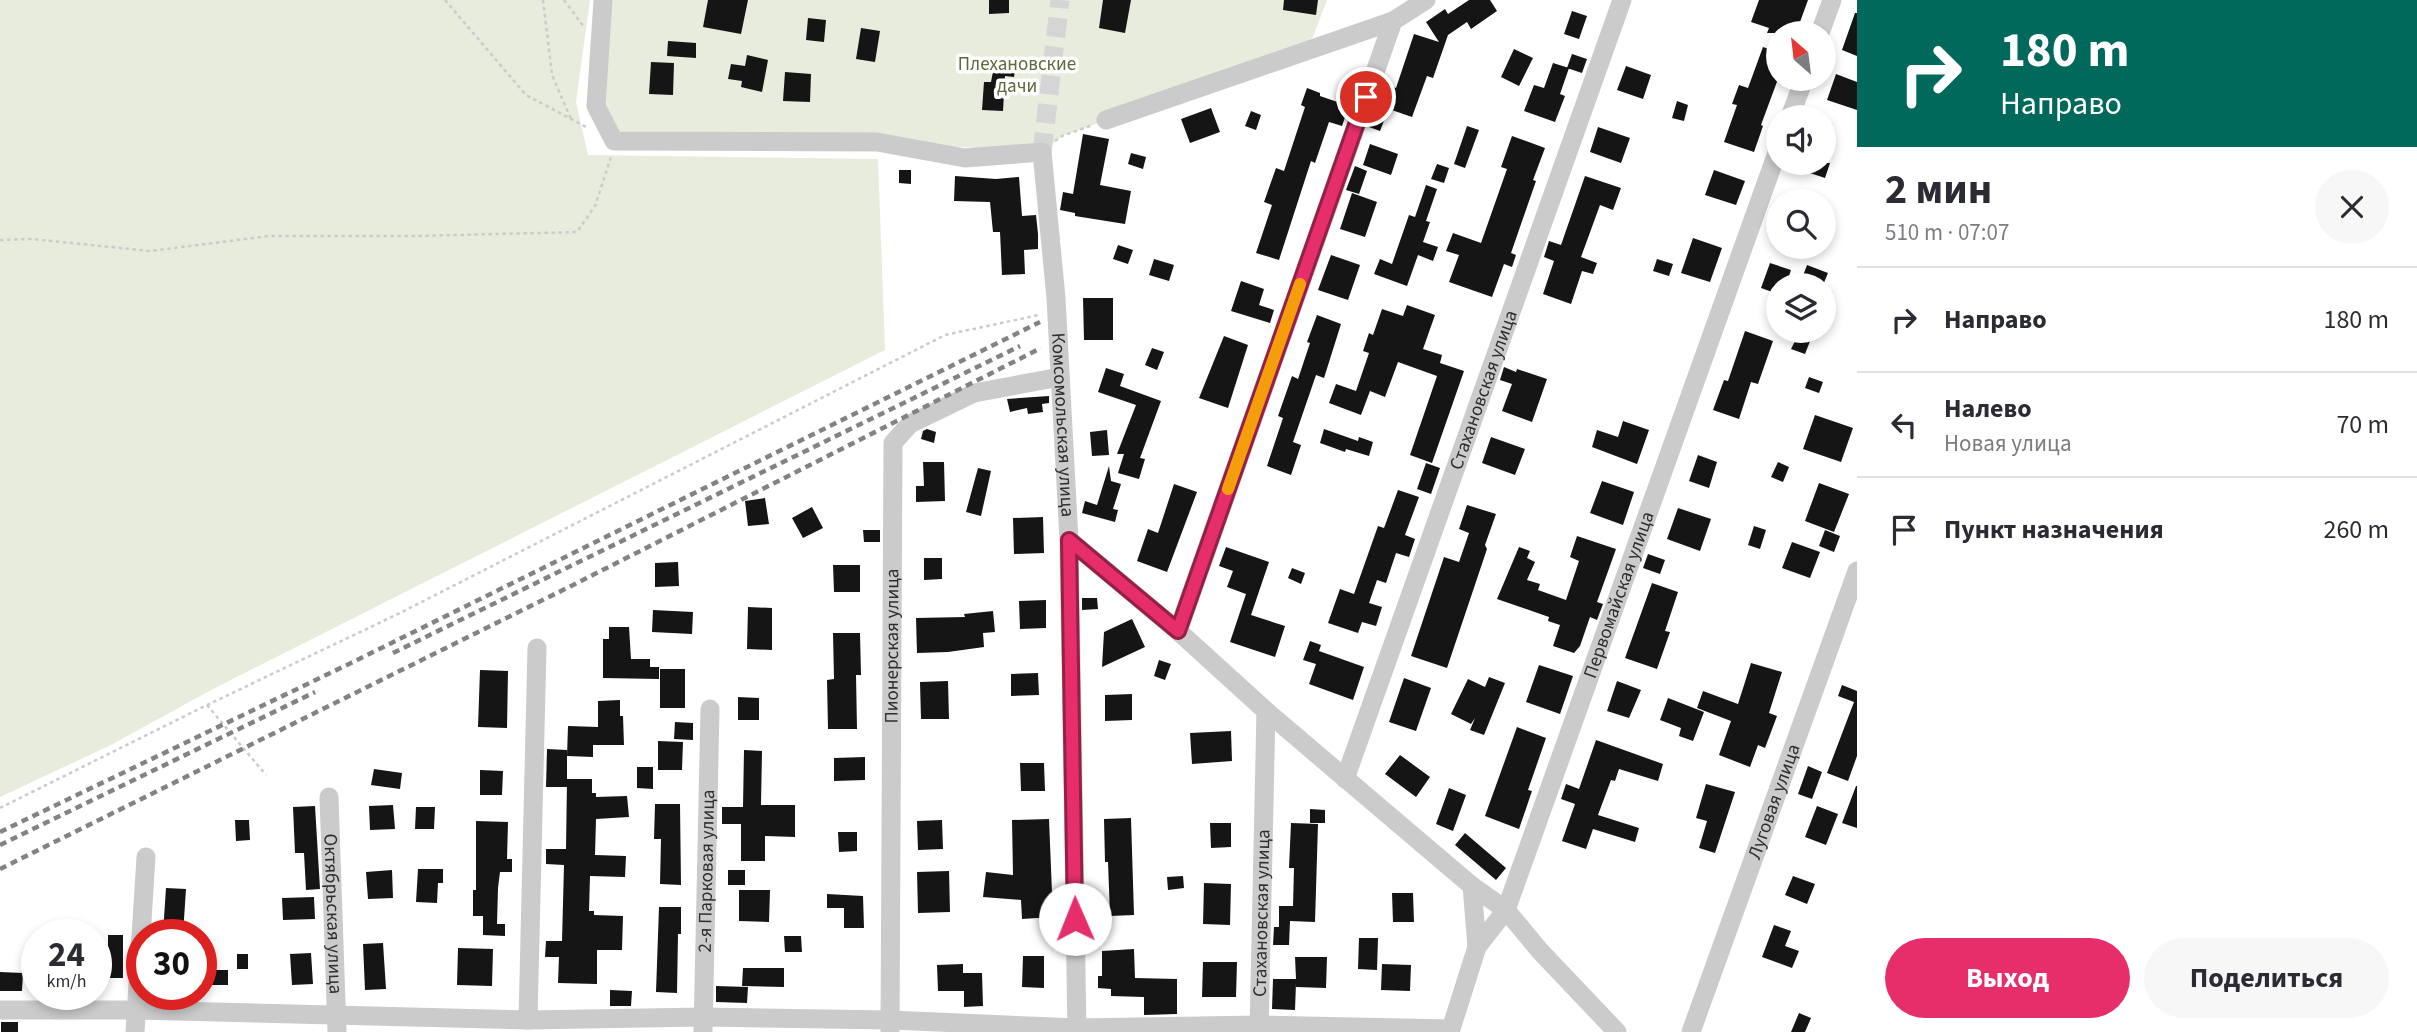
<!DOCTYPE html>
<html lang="ru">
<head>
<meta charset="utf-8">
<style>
  :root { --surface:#fff; --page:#f7f7f7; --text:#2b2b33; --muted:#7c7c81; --line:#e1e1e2; --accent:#e62f6a }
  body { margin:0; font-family:"Source Sans 3",sans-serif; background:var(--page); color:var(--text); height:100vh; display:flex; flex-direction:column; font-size:26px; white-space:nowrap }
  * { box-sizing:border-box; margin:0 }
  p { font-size:23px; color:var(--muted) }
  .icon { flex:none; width:38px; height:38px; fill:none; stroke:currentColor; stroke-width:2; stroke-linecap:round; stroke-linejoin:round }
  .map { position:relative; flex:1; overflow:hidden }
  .side { display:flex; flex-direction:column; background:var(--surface); width:560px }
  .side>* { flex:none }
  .hud { background:#00695c; color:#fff; overflow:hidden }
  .needle { width:46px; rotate:332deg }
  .fabs { position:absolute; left:1766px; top:21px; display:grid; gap:14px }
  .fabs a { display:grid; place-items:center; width:70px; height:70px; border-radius:50%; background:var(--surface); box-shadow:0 4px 10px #0003; font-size:35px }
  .speed { position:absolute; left:21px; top:919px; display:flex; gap:14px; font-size:35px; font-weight:700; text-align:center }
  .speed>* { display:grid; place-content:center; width:91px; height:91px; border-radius:50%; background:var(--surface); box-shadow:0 4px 10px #0003; line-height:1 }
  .speed small { font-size:18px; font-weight:400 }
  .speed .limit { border:10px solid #d22; background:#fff; color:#111 }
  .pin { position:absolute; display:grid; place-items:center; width:60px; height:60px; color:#fff; margin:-30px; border:4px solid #fff; border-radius:50%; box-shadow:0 2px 7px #0007 }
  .me { position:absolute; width:77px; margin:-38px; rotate:359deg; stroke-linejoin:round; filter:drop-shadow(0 0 5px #0008) }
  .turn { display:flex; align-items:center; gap:24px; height:147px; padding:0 28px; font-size:32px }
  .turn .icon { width:91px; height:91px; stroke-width:2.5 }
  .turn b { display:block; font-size:49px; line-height:60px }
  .round { display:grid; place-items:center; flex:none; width:74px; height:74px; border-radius:37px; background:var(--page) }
  .headline { display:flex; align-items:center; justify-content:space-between; height:119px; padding:0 28px }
  h1 { font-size:42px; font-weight:700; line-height:52px }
  .button { display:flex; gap:14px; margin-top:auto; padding:14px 28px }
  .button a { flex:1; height:80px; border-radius:42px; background:var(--accent); color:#fff; font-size:28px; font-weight:700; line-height:80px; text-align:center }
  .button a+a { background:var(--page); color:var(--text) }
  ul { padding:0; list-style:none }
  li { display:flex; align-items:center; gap:21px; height:105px; padding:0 28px; border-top:2px solid var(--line) }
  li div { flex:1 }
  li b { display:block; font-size:26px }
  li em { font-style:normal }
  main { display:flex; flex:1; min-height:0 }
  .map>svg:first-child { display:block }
</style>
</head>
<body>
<main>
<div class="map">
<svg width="1857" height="1032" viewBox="0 0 1857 1032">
  <rect width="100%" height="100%" fill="#fff"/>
  <path fill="#e8ecdc" d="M0,0H590L576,102L588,155L878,159L885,350L211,690L111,745L0,797Z
    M603,0H1327L1308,50L1062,136L1042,152L877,142L614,141L596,106Z"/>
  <path fill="#151515" d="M708,0H748L741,34L703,27Z
    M989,0H1009V13L989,14Z
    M1103,0H1131L1125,33L1099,28Z
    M1284,0H1318L1316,15L1283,10Z
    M1469,0H1490L1497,11L1471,29L1467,22L1448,35L1433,78L1427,76L1412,117L1383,107L1390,86L1396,88L1414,34L1439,42L1426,22L1445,9L1448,14Z
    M1759,0H1808L1796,33H1767L1769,28L1751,22Z
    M1572,11L1587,16L1579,39L1564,34Z
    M1855,13H1857V56L1842,50Z
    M808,18L826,20L824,42L806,40Z
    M861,28L880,31L875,62L856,59Z
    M668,41L696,43V58L667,56Z
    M1763,47L1778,52V79L1761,125L1763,126L1754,152L1724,142L1737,105L1732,104L1739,85L1748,88Z
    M1514,49L1533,58L1519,86L1501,77Z
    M1572,54L1587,59L1582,73L1567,68Z
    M747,55L768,60L762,92L741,87L742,81L728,79L731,64L745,66Z
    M995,61L1016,65L1014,77L1005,76L1003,111L982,110L984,82H991Z
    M651,62L674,63L673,95L649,94Z
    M1553,63L1569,68L1560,94L1565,96L1555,122L1524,111L1534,85L1544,88Z
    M1626,66L1651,75L1643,99L1617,90Z
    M785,72L811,74L810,102L783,101Z
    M1836,74L1857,82V110L1827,100Z
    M1307,88L1320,93V96L1349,106L1342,126L1329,122L1315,163L1311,161L1279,260L1256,253L1272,205L1264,202L1276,168L1284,171L1305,107L1301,105Z
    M1677,101L1688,105L1684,121L1672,118Z
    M1211,108L1220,132L1190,143L1181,119Z
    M1375,109L1387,113L1380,131L1369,127Z
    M1251,111L1261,115L1256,130L1245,126Z
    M1467,126L1479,130L1465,168L1454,164Z
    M1598,127L1630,138L1621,163L1590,152Z
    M1083,134L1109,139L1100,185L1131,191L1125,224L1075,216V213L1060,210L1063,192L1073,194Z
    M1512,136L1545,148L1533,180L1536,181L1511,253L1516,255L1512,267L1504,264L1492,297L1449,282L1459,255L1446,251L1453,233L1481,243L1507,169L1501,167Z
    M1370,144L1398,154L1391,175L1363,165Z
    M1131,153L1146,157L1143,169L1128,164Z
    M1787,163H1830L1825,178L1786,165Z
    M1437,164L1449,168L1444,183L1431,179Z
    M1355,166L1367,171L1359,194L1346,190Z
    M899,170H911V184L899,183Z
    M1714,170L1745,181L1736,205L1705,195Z
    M955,176L996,179L1019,177L1022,216L1036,215L1038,234V249L1024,250L1025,274L1002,275L1000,232H993L990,202L954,201Z
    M1585,176L1621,188L1613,210L1600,205L1581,257L1597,263L1593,274L1582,271L1571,304L1543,294L1554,261L1544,257L1549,241L1561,245Z
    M1426,185L1437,189L1426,221L1430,222L1423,242L1438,247L1433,261L1418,255L1407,286L1374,274L1380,259L1392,264L1409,215L1415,217Z
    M1352,193L1377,202L1365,237L1340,229Z
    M1693,238L1722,248L1710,282L1681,273Z
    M1118,245L1133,250L1128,264L1113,259Z
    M1331,255L1360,265L1348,300L1318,290Z
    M1154,259L1174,265L1169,281L1149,275Z
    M1657,259L1673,264L1669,276L1653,271Z
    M1770,263L1791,270L1786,285H1778V294L1761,288Z
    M1807,265L1828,273L1823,285H1812L1801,281Z
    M1241,281L1264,289L1259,305L1274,310L1270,323L1231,311Z
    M1083,298H1113V340H1084Z
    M1407,305L1435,315L1423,349L1442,355L1440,363L1464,371L1432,463L1410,455L1437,376L1398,362L1385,397L1370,391L1361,415L1329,403L1336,384L1356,391L1369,353L1363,351L1369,333L1373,335L1382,309L1403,316Z
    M1317,315L1341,324L1324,378L1316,375L1293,442L1301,445L1291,475L1267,466L1283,418L1278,416L1292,376L1298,379L1310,343L1307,342Z
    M1745,331L1773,341L1758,384L1751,382L1739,419L1713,410L1724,380L1728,381Z
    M1800,331H1814L1805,354L1791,349Z
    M1224,336L1248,345L1228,408L1199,398Z
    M1152,348L1164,352L1157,370L1145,365Z
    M1504,367L1516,372L1517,369L1547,379L1532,422L1502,411L1512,384L1500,380Z
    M1106,368L1124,374L1120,386L1161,401L1140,458L1145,459L1139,479L1118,473L1124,454H1117L1136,405L1098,392Z
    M1809,377L1823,382L1819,393L1805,388Z
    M1049,396V403L1042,404L1043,412L1028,414L1027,408L1010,412L1007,399Z
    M1815,415L1853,428L1841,462L1803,449Z
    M1623,421L1649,430L1637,464L1592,447L1597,430L1618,437Z
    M927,429L936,432L934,443L921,439L923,431Z
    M1324,429L1358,441L1359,437L1373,442L1369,456L1346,449L1345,452L1320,443Z
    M1107,430L1109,455L1092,456L1090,432Z
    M1491,437L1525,449L1515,475L1482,463Z
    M1698,455L1717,462L1709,488L1689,481Z
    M923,462H944L945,501L916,502V486H924Z
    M1778,462L1789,467L1783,482L1771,477Z
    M1426,463L1440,468L1431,494L1417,489Z
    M1109,466L1111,481L1121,484L1113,509L1118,510L1115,522L1082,513L1085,501L1097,505Z
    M978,468L991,471L981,516L966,512Z
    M1602,481L1634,492L1623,525L1590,513Z
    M1819,483L1849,494L1834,532L1805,521Z
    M1174,484L1197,492L1167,572L1137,561L1148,529L1158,533Z
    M1398,490L1419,497L1405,535L1415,539L1409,557L1396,553L1386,583L1377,580L1369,603L1382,607L1376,626L1362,622L1358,633L1328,623L1340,589L1354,594L1378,526L1384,528Z
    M765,498L769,524L748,526L745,501Z
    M1467,505L1496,514L1485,545L1487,549L1447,668L1411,656L1444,557L1459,562L1469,533L1459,529Z
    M812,507L823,528L803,538L792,518Z
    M1678,508L1711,519L1700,551L1667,539Z
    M1043,517L1044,553L1014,554L1013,518Z
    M1754,526L1766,530L1760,549L1748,545Z
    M863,530H880V542H864Z
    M1825,530L1840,536L1834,552L1819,546Z
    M1577,536L1616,549L1597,602L1603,604L1597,620L1590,617L1580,646L1574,653L1553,646L1560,625L1548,621L1549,617L1497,599L1519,547L1530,551L1527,558L1535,562L1527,580L1540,584L1538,590L1566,600L1579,561L1570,557Z
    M1792,542L1820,552L1810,578L1782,568Z
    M1226,547L1269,562L1251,615L1285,626L1275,657L1230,642L1246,594L1227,587L1233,571L1219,566Z
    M1648,554L1665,560L1660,574L1643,568Z
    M924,558H942V579L924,580Z
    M678,562L679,586L655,587V563Z
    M833,565H860V592H834Z
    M1292,568L1305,573L1301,584L1288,578Z
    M1652,583L1678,592L1665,631L1670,632L1657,669L1625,658Z
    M1082,598H1097L1098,609L1082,610Z
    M1046,600V628L1020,629L1019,601Z
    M748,607L772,608V650L747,649Z
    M653,610L693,612L692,634L652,632Z
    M993,611L995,632L983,633L984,647L948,652L917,653L916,618L965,617L964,614Z
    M1132,619L1145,647L1102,667L1104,632Z
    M609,627H629L631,659H650V667H659V679L603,678V639H609Z
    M833,633H860L861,675H856L857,729H828L827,680L834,679Z
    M1310,641L1321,645L1319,651L1364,667L1353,700L1309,684L1316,664L1303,660Z
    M1159,660L1171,664L1165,680L1154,676Z
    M1751,663L1782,672L1769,713L1777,716L1765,748L1758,745L1750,767L1719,755L1731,721L1697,708L1703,691L1738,704Z
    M1539,665L1573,676L1560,714L1526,702Z
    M660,669H685V708H660Z
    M480,670L508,671L507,728L478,727Z
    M1038,673L1039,695L1011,696V674Z
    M1489,677L1505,683L1484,735L1470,730L1475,718L1471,724L1451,714L1468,679L1485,687Z
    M1404,678L1431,688L1416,731L1389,722Z
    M948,681L949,719H921L920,682Z
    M1617,681L1641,690L1629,718L1607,711Z
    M1842,685L1857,691V756L1848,781L1827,773L1854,702L1838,696Z
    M1132,694V720L1105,721V695Z
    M738,697L759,698V720H738Z
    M1668,698L1704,712L1693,741L1679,736L1681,728L1660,720Z
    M620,700V716H623L624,745H593V757L567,756L568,726L598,727V701Z
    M675,722L693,723V740L674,739Z
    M1517,727L1546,738L1528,790L1532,791L1519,829L1485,816Z
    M1231,731L1232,761L1192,764L1190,733Z
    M1596,740L1663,764L1658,781L1619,769L1615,781L1611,780L1598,815L1639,828L1635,842L1593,829L1586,849L1562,841L1575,804L1561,799L1566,784L1579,789Z
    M658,741L683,742L682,770H658Z
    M547,749L567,750V787H546Z
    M744,750L762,751L761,805H795V837L765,836V861H741V824H722V807H743Z
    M1400,755L1430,777L1416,797L1385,774Z
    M865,757V780L834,781V758Z
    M1020,763H1044L1045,791H1021Z
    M1808,766L1822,772L1812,799L1798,794Z
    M637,767H653V789L637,788Z
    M374,769L402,773L400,789L371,785Z
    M480,770L503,771L502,795H480Z
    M567,779H592V793H596V797L627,796L629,817L596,819L595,855L626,856L625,877L590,876L589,911H594V915L623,916L622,950H597V984L558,983L559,957H545L546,941H562L564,865L546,864V849H566Z
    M1706,784L1735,792L1715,853L1699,848L1707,821L1696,818Z
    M1856,786H1857V828L1842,823Z
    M1449,788L1466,795L1453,831L1436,824Z
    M655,804H680L681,885L660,884L661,839H654Z
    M393,805L395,829L370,830L369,806Z
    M315,806L320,889L306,890L304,853H295L293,807Z
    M1817,806L1838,814L1826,845L1805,837Z
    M416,807H435L434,829H415Z
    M1310,809L1325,810V823H1310Z
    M1131,818L1134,915L1110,916L1108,862H1105L1104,819Z
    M1049,819L1053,917L1022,919L1021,900L983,897L986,872L1013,875L1012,820Z
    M235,820H249L250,840L236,841Z
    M942,820L943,849L918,850L917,821Z
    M476,821L508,822L507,859H512V872H500L498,888L497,924H505V936L483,935V916H473V890H476Z
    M1210,823H1231V847L1211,848Z
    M1291,823L1318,824L1315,922L1290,921L1289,945H1273L1274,927H1279V906H1293L1294,868H1289Z
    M838,832H857V851L839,852Z
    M1465,833L1506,868L1496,880L1455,845Z
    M418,869H443V883H438L437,903L416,902Z
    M392,870L393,898L368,899L366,872Z
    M728,870H745V885H728Z
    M949,871L950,912L918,913L917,872Z
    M1183,876L1184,888L1168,890L1167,877Z
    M1793,876L1815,884L1807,904L1785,895Z
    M1204,883L1231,884L1230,925L1203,924Z
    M166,888L186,889L183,934L163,933Z
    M739,890H770L769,922L739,921Z
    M1392,893H1413L1414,922H1393Z
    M827,894L863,896L864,928H844V908H827Z
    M314,897L315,919L283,920L282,898Z
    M659,907H681V934H678L677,993L656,992Z
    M1774,925L1791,931L1785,946L1799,951L1792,968L1762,957Z
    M108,935H123V978H96V946H108Z
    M784,936H801L802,952H785Z
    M1359,938H1378L1377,970L1358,969Z
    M383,943L386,989L365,990L363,944Z
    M458,948L493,949L492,986L457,985Z
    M1134,949L1135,978L1177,979V1014L1144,1015V997L1111,996V989L1098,988V976H1102V951Z
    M311,953L313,984L292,985L290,954Z
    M237,954H248V969H237Z
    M1023,956H1044V988L1022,987Z
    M1295,957H1327L1326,988L1296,987V983L1295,1010L1272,1009L1273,979H1296Z
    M1203,962H1237L1236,997H1202Z
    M963,964V973H982L983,1006L964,1007V991H938L937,965Z
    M1382,964L1411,965L1410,991L1381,990Z
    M743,968H784V987L742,986Z
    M201,970H228V985H212V981H201Z
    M0,972L23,973L22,991H0Z
    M716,986L748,987L747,1003L716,1002Z
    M610,990L632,991L631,1006H610Z
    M1799,1013L1811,1018L1805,1032H1791Z
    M1,1022H18V1032H1Z"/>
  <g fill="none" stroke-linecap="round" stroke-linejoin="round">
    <path stroke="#d5d5d5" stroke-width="19" stroke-dasharray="19 10" stroke-linecap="butt" d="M1042,152L1060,0"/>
    <path stroke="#cbcbcb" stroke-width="2.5" stroke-dasharray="3.5 3.5" stroke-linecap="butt" d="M445,0L526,95L588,128
      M543,0L552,75L571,119
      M564,0L584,27
      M1055,141L1062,136L1090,126
      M0,240L32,239L150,251L269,236H416L577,232L595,206L611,157
      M207,705L266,775
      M0,808L207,705L400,613L945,335L1039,315"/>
    <g stroke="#cbcbcb" stroke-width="19">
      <path id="s1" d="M603,0L596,106L614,141L877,142L965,158L1042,152L1056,298L1069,540L1077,1032"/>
      <path d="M1820,33L1832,0"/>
      <path d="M1790,117L1804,79"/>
      <path d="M1106,120L1393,21L1426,0"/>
      <path d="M1069,540L1178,631L1266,711L1472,886L1477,947"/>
      <path d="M1178,631L1393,21"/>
      <path id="s2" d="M1345,779L1622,0"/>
      <path id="s3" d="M329,797L337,1032"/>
      <path d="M1472,886L1506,910L1540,951L1617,1032"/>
      <path d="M0,1010H136L528,1020L703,1017L890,1020L1077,1028L1259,1025L1450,1029"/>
      <path d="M528,1020L537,648"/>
      <path id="s4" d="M890,1031L893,443L910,424L974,393L1060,377"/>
      <path d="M135,1032L146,857"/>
      <path id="s5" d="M703,1032L710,709"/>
      <path id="s6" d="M1259,1032L1266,711"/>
      <path id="s7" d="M1450,1032L1477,947L1506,910L1778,150"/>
      <path id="s8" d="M1691,1032L1857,571"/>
    </g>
    <path stroke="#838383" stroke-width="4.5" stroke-dasharray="7 5" stroke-linecap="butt" d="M393,653L1020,346
      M0,832L351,663L1040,322
      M0,845L315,692
      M0,869L571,586L1041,348"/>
  </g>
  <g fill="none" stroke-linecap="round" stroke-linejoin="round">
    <g stroke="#961f45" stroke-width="18">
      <path id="route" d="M1075,919L1069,540L1178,631L1366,97"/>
    </g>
    <use href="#route" stroke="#e62f6a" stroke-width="12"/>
    <path stroke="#f59e0b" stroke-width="12" d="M1228,489L1300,284"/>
  </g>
  <g text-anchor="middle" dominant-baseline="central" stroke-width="7" stroke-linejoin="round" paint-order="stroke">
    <g font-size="19" fill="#5d6a3b" stroke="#fff">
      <text x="1017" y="64">Плехановские<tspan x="1017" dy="22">дачи</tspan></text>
    </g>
    <g font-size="19" fill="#2e2e2e" stroke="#fff">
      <text stroke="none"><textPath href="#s2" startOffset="413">Стахановская улица</textPath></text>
      <text stroke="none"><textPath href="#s1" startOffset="849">Комсомольская улица</textPath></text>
      <text stroke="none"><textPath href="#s7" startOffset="471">Первомайская улица</textPath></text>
      <text stroke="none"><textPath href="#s4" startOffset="385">Пионерская улица</textPath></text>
      <text stroke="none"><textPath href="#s8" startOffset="245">Луговая улица</textPath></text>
      <text stroke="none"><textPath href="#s5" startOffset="161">2-я Парковая улица</textPath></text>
      <text stroke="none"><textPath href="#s6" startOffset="119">Стахановская улица</textPath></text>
      <text stroke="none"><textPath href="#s3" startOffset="117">Октябрьская улица</textPath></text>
    </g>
  </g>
</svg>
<div class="fabs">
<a><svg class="needle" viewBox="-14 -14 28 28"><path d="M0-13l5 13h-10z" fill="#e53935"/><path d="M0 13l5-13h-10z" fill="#7c7c81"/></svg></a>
<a><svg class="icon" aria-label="sound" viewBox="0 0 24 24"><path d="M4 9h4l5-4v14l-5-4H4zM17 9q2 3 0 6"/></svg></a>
<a><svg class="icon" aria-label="search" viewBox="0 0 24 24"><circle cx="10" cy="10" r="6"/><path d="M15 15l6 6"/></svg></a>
<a><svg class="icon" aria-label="layers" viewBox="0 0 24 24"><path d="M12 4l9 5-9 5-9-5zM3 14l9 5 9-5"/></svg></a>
</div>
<div class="speed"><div>24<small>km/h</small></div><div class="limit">30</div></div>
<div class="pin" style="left:1366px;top:97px;background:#d93025"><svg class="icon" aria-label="arrive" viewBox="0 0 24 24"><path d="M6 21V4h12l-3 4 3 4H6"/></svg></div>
<svg class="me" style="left:1075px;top:919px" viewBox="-20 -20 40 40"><circle r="19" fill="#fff"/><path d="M0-13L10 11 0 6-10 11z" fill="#e62f6a"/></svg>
</div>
<section class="side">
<div class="hud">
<div class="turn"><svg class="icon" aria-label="right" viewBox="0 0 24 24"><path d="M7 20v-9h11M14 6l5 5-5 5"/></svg><div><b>180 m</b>Направо</div></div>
</div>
<div class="headline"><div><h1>2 мин</h1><p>510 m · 07:07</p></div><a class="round"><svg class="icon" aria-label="close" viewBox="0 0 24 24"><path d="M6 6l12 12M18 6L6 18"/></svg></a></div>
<ul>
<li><svg class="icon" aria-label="right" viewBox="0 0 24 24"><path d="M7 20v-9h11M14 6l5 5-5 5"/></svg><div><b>Направо</b></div><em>180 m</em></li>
<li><svg class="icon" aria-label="left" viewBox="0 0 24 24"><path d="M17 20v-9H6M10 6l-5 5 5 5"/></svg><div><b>Налево</b><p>Новая улица</p></div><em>70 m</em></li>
<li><svg class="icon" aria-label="arrive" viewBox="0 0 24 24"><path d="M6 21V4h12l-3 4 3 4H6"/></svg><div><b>Пункт назначения</b></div><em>260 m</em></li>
</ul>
<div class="button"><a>Выход</a><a>Поделиться</a></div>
</section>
</main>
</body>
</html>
